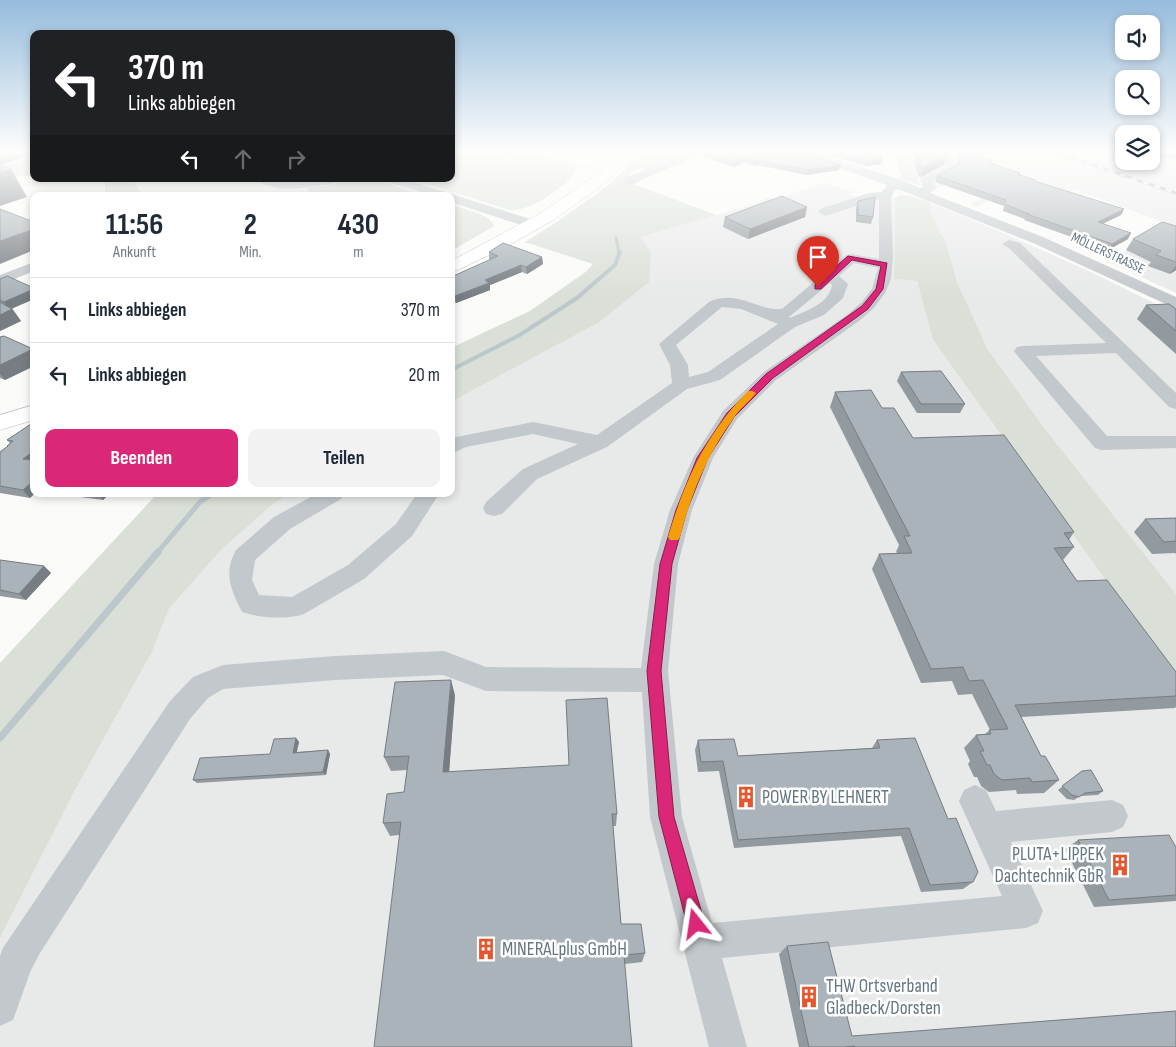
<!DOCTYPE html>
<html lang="de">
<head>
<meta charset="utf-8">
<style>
  :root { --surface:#fff; --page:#f2f2f3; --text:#1f2937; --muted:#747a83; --line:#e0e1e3; --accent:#db2777 }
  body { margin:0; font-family:"Sofia Sans Condensed",sans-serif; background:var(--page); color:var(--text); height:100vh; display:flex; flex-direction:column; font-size:19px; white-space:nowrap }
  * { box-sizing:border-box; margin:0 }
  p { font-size:16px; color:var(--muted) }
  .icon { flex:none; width:28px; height:28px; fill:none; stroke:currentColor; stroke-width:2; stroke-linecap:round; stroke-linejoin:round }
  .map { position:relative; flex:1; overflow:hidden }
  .sheet { position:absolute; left:30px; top:192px; width:425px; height:305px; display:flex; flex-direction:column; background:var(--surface); border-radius:10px; box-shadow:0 2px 8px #0003 }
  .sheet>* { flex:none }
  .top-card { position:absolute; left:30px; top:30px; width:425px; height:152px; border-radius:10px; box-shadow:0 2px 8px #0003; background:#202124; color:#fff; overflow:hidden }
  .fabs { position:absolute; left:1115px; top:15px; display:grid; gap:10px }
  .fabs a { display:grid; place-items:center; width:45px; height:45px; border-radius:10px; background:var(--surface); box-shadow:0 2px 8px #0003; font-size:25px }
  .pin { position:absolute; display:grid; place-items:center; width:42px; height:42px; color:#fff; margin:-51px -21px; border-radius:50% 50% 50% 0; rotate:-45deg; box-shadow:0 0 5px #0007 }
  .pin .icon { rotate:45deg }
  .me { position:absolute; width:55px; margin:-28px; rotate:345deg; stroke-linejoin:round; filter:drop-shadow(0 0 4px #0008) }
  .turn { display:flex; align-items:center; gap:18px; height:105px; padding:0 15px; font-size:22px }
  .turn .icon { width:65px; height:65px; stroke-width:2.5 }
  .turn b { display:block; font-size:35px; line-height:42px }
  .lanes { display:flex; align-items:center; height:48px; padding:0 15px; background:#0003; justify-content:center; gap:25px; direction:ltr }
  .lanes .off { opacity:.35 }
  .eta { display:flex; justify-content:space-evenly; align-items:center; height:85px; text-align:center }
  .eta b { font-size:30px; font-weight:700; line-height:35px }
  .cta { display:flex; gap:10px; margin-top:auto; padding:10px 15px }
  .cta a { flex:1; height:58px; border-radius:10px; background:var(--accent); color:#fff; font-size:20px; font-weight:700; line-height:58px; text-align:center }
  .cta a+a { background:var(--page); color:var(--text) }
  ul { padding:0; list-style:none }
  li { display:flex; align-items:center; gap:15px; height:65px; padding:0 15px; border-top:1px solid var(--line) }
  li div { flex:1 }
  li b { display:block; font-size:19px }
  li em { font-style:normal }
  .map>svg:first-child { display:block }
</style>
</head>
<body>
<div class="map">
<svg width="1176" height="1047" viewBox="0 0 1176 1047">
  <rect width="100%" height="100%" fill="#fafaf8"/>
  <path fill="#e8e9e9" d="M911,151H1124V161H1151V151H1176V293L1109,262L1169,224L1075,190L1039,208L996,197L976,207L970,204L991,194L973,187L1015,168L1000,163L936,189L935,191L919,185Z
    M825,183L854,192L849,194L858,197L872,192L895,198L894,279L917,281L933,340L1176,678V1047H0V938L75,790L152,652L169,609L221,550L273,504L288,494H451V402L598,323L639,237L745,207L767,198L773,200Z
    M931,203L1006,234L1093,273L1176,314V594L1045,429L988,350L957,282L946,241L940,233L929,208Z"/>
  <path fill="#dadfd7" d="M451,151H530L579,167C568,185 531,212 510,210L411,179H451Z
    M645,151H695L648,169L641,168L629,174V177L623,180L716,215L640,237L651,253L649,282L598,323L451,402V348L530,311L587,271L593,264L525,242L554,224L609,185Z
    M889,151H911L919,185L897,178L902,176L895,159Z
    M34,156V175L0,177V167Z
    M105,179H132L143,196H105Z
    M352,179H375L425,196H306L308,188L330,185Z
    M900,195L911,196L931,203L929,208L940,233L946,241L957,282L988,350L1045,429L1176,594V678L933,340L917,281L894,279L895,198Z
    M451,205C463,209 490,213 494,226L451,251Z
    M157,494H288L273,504L221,550L169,609L152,652L75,790L0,938V663Z"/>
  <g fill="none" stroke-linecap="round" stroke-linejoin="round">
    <path stroke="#bbc7cb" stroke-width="3" d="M616,238L619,253"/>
    <path stroke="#bbc7cb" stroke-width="4" d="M451,370L518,336L577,298L615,265L620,252"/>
    <path stroke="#bbc7cb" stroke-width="5" d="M157,553L200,502L212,494"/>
    <path stroke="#bbc7cb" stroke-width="7" d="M0,738L158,552"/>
    <g stroke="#b5babe" stroke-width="1">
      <path id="major" d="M535,151H557L599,162L614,161L625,151H640L597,189L553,220L506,247L451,273V261L541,213L603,170L537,154Z
        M34,405V420L0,430V415Z"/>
    </g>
    <path fill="#c3c8cc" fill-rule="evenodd" d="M692,151H707L633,184H625L623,181L625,178Z
      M796,151H811L902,180L920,188L923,187L921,180L923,177L946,166L941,151H951L958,167L933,181L936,188L930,193L1043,237L1176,297V308L1170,306L1033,243L898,189L894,191L891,199L893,257L891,279L885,293L874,308L859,321L776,380L737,419L713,458L692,510L678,564L668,671L682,817L712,923L1002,896L959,801L964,790L975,785L986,790L996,811L1112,800L1123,805L1128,816L1123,827L1112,832L1011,842L1043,911L1038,923L1026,928L722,958L747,1047H709L650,817L642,692L486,691L443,675L335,680L223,689L208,698L190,719L40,953L31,970L13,1020L0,1026V956L3,948L170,701L193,677L223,665L335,656L444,651L486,667L641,668L654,564L670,510L693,458L723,411L764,372L847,315L862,302L872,289L878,268L854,263L839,276L848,284L843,298L824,315L795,327L720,380L687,389L607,447L537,479L502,514L494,516L486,514L483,508L486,502L523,469L578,444L533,434L466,447L451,454V438L533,422L597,435L672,383L670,365L659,344L709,302C737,289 756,311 782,309L846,255L851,254L879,259V199L825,216L819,212L820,209L869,193L882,192L887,185L797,153ZM830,283L832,285C829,304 806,311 790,318L789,317ZM722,307L741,309L778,324L708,372L689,377L688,365L676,345Z
      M257,179L290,181L341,179L339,182C319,186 273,196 257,179Z
      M387,179H404L540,222L542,225L535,229L530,228L451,202V196H434L389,182Z
      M1009,240L1020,243L1176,393V409L1169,407L1116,353L1036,356L1107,436H1176V448L1102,450L1095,448L1017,355L1014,351L1017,347L1023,346L1106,343L1010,249L1002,244Z
      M34,262V271L0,285V275Z
      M316,494H344L341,499L290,529L255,560L252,580L259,595L292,597L348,565L396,524L417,494H439L412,536L364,579L304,614C287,620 259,618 242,612C231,590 223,573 236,550L274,517Z"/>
    <use href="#major" fill="#fff" fill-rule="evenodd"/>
    <g stroke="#a2aab0" stroke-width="3">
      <path id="rail" d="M1052,151L1176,193"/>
    </g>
    <use href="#rail" stroke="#fff" stroke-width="2" stroke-dasharray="6" stroke-linecap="butt"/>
  </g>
  <path fill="#929a9f" d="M816,151H862L882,164L865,166Z
    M912,151H941L942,154L947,155L944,165L921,177L918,176Z
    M1151,151H1176V160L1151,152Z
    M703,152L839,170L806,175L757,165L754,166L744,162L734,167L703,157Z
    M959,154L992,161L990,164L1020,173L1019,175L1035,180V181L1124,209L1121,215L1103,223L1128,239L1108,250L1024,220L1025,219L1003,211L1004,206L935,182L937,176L958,165L957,159Z
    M858,201L873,217L871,224L856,222V208Z
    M807,207L805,217L748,239L723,227L725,217Z
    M1176,226V270L1170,274L1148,266L1151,262L1126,250L1133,239Z
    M489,252L542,257L543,264L527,274L522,272L490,285V290L456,303L451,300V277L491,259H489Z
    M0,279L34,288V299L12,308L21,321L0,331Z
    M1146,305L1176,309V354L1137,319Z
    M0,337L34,351V366L5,380L0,378Z
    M901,372L965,404L960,413H917L897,381Z
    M835,392L882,408L913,438L1074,532L1069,540L1074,547L1063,560L1077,581L1176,672V707L1175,708L1021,717L1041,756L1059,780L1044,793L1017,794L1016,790L989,792L981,786L977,777H974L968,764L970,761L964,748L976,735L985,734L990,730L972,694L958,695L952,681L921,683L872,569L879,554L897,553L896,552L899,545L830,407Z
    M34,422V494L30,498L0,493V452L7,447V446L10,443L7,440Z
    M58,494H109L103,500Z
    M1176,518V554L1175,553L1152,554L1134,532L1145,519Z
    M0,560L44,566L51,573L26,600L0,596Z
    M455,695L449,772L617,814L616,826H613L621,924L645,953L642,962L625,964L399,835L390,836L383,823L404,792L407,770L391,771L384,757Z
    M296,738L299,742L296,752L328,750L330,754L326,775L197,783L193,780L270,754Z
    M698,740L738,756L872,748L877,740L973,882L963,889L921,892L901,836L734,848L719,771L698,772L695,750Z
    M1082,771L1103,791L1098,795L1080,796L1074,800L1067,799L1058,790Z
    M1078,840L1176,847V901L1094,907L1065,849Z
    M787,946L852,1036L1176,1047H799L779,954Z"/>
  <path fill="#777d82" d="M31,151H34V154L0,165V160Z
    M947,155L944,165L921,177L924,167Z
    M745,157L744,162L734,167L735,162Z
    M883,158L882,164L865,166L866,161Z
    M758,160L757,165L754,166L755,161Z
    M841,165L839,170L806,175L807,170Z
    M11,169L27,197L0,206V173Z
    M807,207L805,217L748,239L750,229Z
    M1124,209L1121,215L1094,228L1098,222Z
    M34,229V250L0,264V241Z
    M1131,233L1128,239L1108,250L1112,244Z
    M542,257L543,264L527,274L526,267Z
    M521,265L522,272L490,285V290L456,303L455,296L485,280Z
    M1176,265V270L1170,274Z
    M34,289V299L9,310L4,302Z
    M12,309L21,321L0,331V315Z
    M33,349L34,351V366L5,380L0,374V365Z
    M34,451V464L23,459Z
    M31,483L34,487V494L30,498L23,490Z
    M99,494H109L103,500Z
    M44,566L51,573L26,600L19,594Z
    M451,680L455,695L448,786L443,772Z
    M296,738L299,742L296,756L293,753Z
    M328,750L330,754L326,775L323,772Z"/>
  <path fill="#aab3b9" stroke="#777d82" d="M0,151H31L0,160Z
    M706,151H801L841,165L807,170L758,160L755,161L745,157L735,162L703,152Z
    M834,151H862L883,158L866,161Z
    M917,151H941L942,154L947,153V155L924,167L921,165Z
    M967,151L992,161L987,162L1020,173L1017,174L1035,180L1034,181L1124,209L1098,222L1131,233L1112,244L1027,214H1029L1005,204L1006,200L937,176L961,163L959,154Z
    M0,165L11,169L0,173Z
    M782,196L807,207L750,229L725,217Z
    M875,197L873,217L858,215V201Z
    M0,209L34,222V229L0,241Z
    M1162,222L1176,226V262L1156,255L1161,251L1133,239Z
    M503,243L542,257L526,267L521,265L485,280L489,283L455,296L451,293V277L498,256L489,252Z
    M7,276L34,288V289L4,302L0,300V279Z
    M0,302L12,309L0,315Z
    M1169,304L1176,309V331L1146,305Z
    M4,336L33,349L0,365V337Z
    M941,371L965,404H921L901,372Z
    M871,390L882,408H894L913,438L1004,435L1074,532L1064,533L1074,547L1054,548L1077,581L1107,580L1176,672V696L1015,705L1041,756H1045L1059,780L1032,782L1030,778L1002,780L994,774L990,765H987L980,751H984L976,735L991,734L989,730L1008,729L983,680L969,681L963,667L931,669L879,554L912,553L904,536H910L835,392Z
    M34,422V451L23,459L34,460V483H31L23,490L0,486V452L8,446H7L13,441L7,440Z
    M1176,518V541L1164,542L1145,519Z
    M0,560L44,566L19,594L0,590Z
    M451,680L443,772L569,765L566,700L607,698L617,814H612L621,924H641L645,953L624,955L632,1047H374L401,822L383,823L387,794L404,792L409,756L384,757L395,682Z
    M296,738L293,753L328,750L323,772L193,780L200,758L270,754L274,739Z
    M915,738L948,819L956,818L978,872L973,882L930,885L909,828L738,840L723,761L701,762L698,740L734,739L738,756L880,748L877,740Z
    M1091,770L1103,791L1085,793L1079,797L1072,795L1062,786L1082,771Z
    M1169,835L1176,847V895L1109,900L1078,840Z
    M828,942L852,1036L1176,1011V1047H855L854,1046L844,1047H809L787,946Z"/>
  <linearGradient id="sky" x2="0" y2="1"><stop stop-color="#96bcdc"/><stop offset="0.51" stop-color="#fdfdfc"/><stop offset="1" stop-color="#fdfdfc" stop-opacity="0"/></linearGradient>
  <rect width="1176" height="297" fill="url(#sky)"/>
  <path fill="#db2777" stroke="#8e194d" d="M848,256L887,263L883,289L868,309L773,378L734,417L708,458L687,510L672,564L661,671L674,817L705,924L702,931L696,933L690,931L687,924L659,817L647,671L660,564L676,510L697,458L727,413L766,374L862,306L876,289L881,266L852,260L821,289H815V285Z"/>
  <path fill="#f59e0b" d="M748,391H752L756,393C749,402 739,409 733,419C707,455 691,494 680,537L678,540H670L668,537C685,480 706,434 748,391Z"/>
  <defs>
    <g id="building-bare" transform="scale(1.725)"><path d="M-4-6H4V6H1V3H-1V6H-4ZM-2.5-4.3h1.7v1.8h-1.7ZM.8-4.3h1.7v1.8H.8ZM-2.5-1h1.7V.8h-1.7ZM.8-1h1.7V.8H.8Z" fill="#e4572e" stroke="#fff" stroke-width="2.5" paint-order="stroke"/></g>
  </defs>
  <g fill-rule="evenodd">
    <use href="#building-bare" x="746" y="797"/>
    <use href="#building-bare" x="1120" y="865"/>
    <use href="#building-bare" x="486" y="949"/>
    <use href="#building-bare" x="809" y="997"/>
  </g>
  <g text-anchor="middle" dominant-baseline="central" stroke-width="5" stroke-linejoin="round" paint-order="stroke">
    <g font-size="14" fill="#657683" stroke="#fff">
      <text transform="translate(1108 253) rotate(25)">MÖLLERSTRASSE</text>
    </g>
    <g font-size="19" fill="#657683" stroke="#fff" text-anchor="start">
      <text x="762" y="797">POWER BY LEHNERT</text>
      <text x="1104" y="854" text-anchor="end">PLUTA+LIPPEK<tspan x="1104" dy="22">Dachtechnik GbR</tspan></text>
      <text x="502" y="949">MINERALplus GmbH</text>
      <text x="826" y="986">THW Ortsverband<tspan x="826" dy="22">Gladbeck/Dorsten</tspan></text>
    </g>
  </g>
</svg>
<div class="fabs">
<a><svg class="icon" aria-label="sound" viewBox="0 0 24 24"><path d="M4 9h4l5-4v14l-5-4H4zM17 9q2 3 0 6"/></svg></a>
<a><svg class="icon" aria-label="search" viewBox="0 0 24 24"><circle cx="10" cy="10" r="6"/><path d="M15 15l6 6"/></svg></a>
<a><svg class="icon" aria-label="layers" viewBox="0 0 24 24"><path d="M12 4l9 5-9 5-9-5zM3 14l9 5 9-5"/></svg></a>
</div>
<div class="pin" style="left:818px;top:287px;background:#d93025"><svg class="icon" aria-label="arrive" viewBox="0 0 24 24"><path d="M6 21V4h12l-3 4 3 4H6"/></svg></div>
<svg class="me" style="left:696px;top:924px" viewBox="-20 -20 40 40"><path d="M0-17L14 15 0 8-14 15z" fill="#db2777" stroke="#fff" stroke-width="4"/></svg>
<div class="top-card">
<div class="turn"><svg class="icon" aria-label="left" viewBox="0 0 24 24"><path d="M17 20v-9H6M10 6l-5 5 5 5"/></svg><div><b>370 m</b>Links abbiegen</div></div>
<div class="lanes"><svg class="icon" aria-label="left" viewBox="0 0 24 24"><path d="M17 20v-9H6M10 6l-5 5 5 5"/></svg><svg class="icon off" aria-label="ahead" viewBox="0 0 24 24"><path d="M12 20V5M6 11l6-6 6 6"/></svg><svg class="icon off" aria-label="right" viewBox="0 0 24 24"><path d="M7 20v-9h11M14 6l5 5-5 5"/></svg></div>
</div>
<section class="sheet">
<div class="eta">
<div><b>11:56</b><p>Ankunft</p></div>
<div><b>2</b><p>Min.</p></div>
<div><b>430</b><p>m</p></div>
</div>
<ul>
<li><svg class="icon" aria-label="left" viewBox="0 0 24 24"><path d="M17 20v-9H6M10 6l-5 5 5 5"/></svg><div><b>Links abbiegen</b></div><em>370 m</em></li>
<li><svg class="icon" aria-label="left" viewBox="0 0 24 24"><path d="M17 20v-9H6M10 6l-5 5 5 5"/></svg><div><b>Links abbiegen</b></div><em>20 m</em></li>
</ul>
<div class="cta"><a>Beenden</a><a>Teilen</a></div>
</section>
</div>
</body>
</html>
